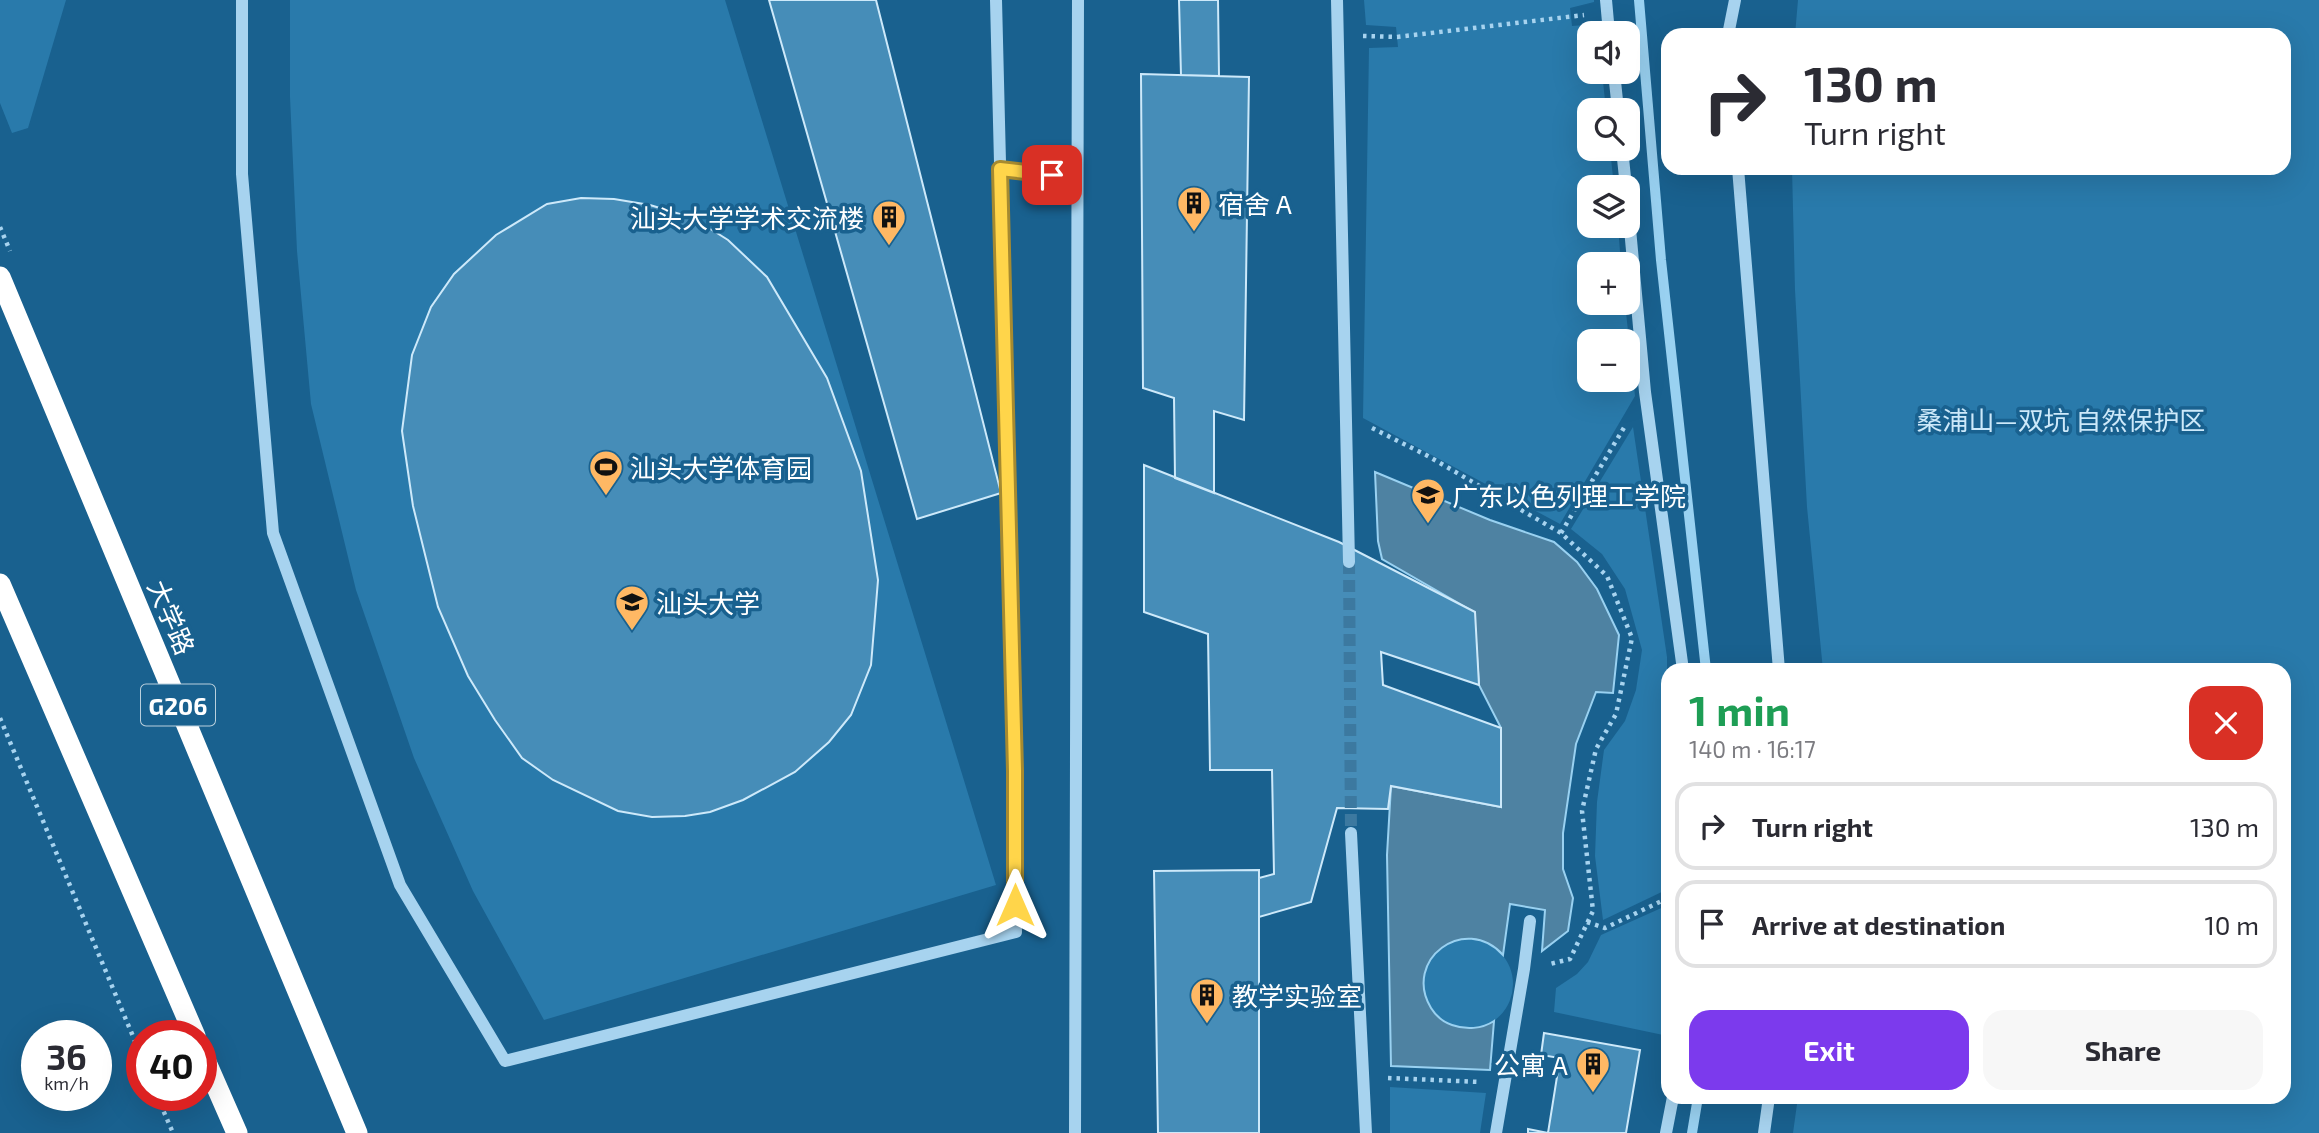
<!DOCTYPE html>
<html lang="en">
<head>
<meta charset="utf-8">
<style>
  :root { --surface:#fff; --page:#f7f7f7; --text:#2b2b33; --muted:#7c7c81; --line:#e1e1e2; --accent:#7c3aed }
  body { margin:0; font-family:"Exo 2","Noto Sans SC",sans-serif; background:var(--page); color:var(--text); height:100vh; display:flex; flex-direction:column; font-size:26px; white-space:nowrap }
  * { box-sizing:border-box; margin:0 }
  p { font-size:23px; color:var(--muted) }
  .icon { flex:none; width:38px; height:38px; fill:none; stroke:currentColor; stroke-width:2; stroke-linecap:round; stroke-linejoin:round }
  .map { position:relative; flex:1; overflow:hidden }
  .panel { position:absolute; left:1661px; top:663px; width:630px; height:441px; display:flex; flex-direction:column; background:var(--surface); border-radius:21px; box-shadow:0 7px 28px #0002 }
  .panel>* { flex:none }
  .top-card { position:absolute; left:1661px; top:28px; width:630px; height:147px; border-radius:21px; box-shadow:0 7px 28px #0002; background:#fff; color:var(--text); overflow:hidden }
  .controls { position:absolute; left:1577px; top:21px; display:grid; gap:14px }
  .controls a { display:grid; place-items:center; width:63px; height:63px; border-radius:14px; background:var(--surface); box-shadow:0 7px 28px #0002; font-size:35px }
  .speed { position:absolute; left:21px; top:1020px; display:flex; gap:14px; font-size:35px; font-weight:700; text-align:center }
  .speed>* { display:grid; place-content:center; width:91px; height:91px; border-radius:50%; background:var(--surface); box-shadow:0 7px 28px #0002; line-height:1 }
  .speed small { font-size:18px; font-weight:400 }
  .speed .limit { border:10px solid #d22; background:#fff; color:#111 }
  .pin { position:absolute; display:grid; place-items:center; width:60px; height:60px; color:#fff; margin:-30px; border-radius:14px; box-shadow:0 4px 10px #0006 }
  .me { position:absolute; width:77px; margin:-38px; rotate:0deg; stroke-linejoin:round; filter:drop-shadow(0 0 5px #0008) }
  .turn { display:flex; align-items:center; gap:24px; height:147px; padding:0 28px; font-size:32px }
  .turn .icon { width:91px; height:91px; stroke-width:2.5 }
  .turn b { display:block; font-size:49px; line-height:60px }
  .round { display:grid; place-items:center; flex:none; width:74px; height:74px; border-radius:21px; background:var(--page) }
  .headline { display:flex; align-items:center; justify-content:space-between; height:119px; padding:0 28px }
  h1 { font-size:42px; font-weight:700; line-height:52px; color:#1e9e55 }
  .primary-button { display:flex; gap:14px; margin-top:auto; padding:14px 28px }
  .primary-button a { flex:1; height:80px; border-radius:21px; background:var(--accent); color:#fff; font-size:28px; font-weight:700; line-height:80px; text-align:center }
  .primary-button a+a { background:var(--page); color:var(--text) }
  ul { padding:0; list-style:none }
  li { display:flex; align-items:center; gap:21px; height:88px; margin:0 14px 10px; padding:0 14px; border:4px solid var(--line); border-radius:21px }
  li div { flex:1 }
  li b { display:block; font-size:26px }
  li em { font-style:normal }
  .map>svg:first-child { display:block }
</style>
</head>
<body>
<div class="map">
<svg width="2319" height="1133" viewBox="0 0 2319 1133">
  <rect width="100%" height="100%" fill="#19618f"/>
  <path fill="#297aab" fill-rule="evenodd" d="M0,0H66L28,128L12,133L0,103Z
    M290,0H725L996,885L544,1020L473,891L414,758L356,590L311,404L297,251L290,97Z
    M1364,0H1594V2L1570,8L1572,26L1598,24L1599,33H1589V72H1602L1606,110H1589V149H1610L1614,187H1589V226H1618L1621,264H1589V303H1625L1635,396L1560,524L1363,418L1369,48L1398,47L1396,27L1366,25ZM1589,341H1628V380H1589Z
    M1798,0H2319V1133H1793L1798,1097H2284V670H1823L1807,507L1795,290L1792,168H2284V35H1795Z
    M1633,427L1667,657L1668,889L1603,920L1595,856L1597,802L1604,750L1625,721L1636,690L1642,650L1625,589L1602,554L1571,529Z
    M1668,905V1036L1554,1012L1556,988L1577,974L1588,962L1601,935Z
    M1423 984a45 45 0 1 1 90 0a45 45 0 1 1-90 0Z
    M1390,1087L1486,1093L1480,1133H1390Z"/>
  <path fill="#4e82a2" stroke="#99d1f1" stroke-width="2" d="M1375,472L1490,520L1554,542L1577,562L1597,589L1619,635L1613,693L1596,692L1576,744L1563,833V869L1573,898L1568,931L1542,951L1545,910L1510,904L1503,955C1465,913 1402,960 1431,1008C1436,1016 1443,1022 1452,1025C1466,1030 1482,1029 1494,1021L1490,1070L1391,1066L1387,855L1391,786L1501,807V728L1479,685L1474,612L1382,559L1378,541Z"/>
  <g fill="none" stroke-linecap="round" stroke-linejoin="round">
    <path stroke="#99d1f1" stroke-width="10" d="M1639,0L1661,260L1706,670
      M1692,1133L1698,1097"/>
  </g>
  <path fill="#468db8" stroke="#cde9fa" stroke-width="2" d="M769,0H876L1001,493L917,519Z
    M1179,0H1218L1219,76L1181,75Z
    M1141,74L1249,77L1244,420L1214,411V493L1175,478L1174,398L1143,388Z
    M581,198L614,199L650,205L693,218L728,240L767,277L827,378L861,471L878,580L871,665L851,715L829,742L795,772L743,800L710,812L685,816L652,817L618,811L553,780L522,758L495,720L468,676L438,607L413,506L402,431L412,355L431,307L454,274L496,235L547,204Z
    M1144,465L1339,542L1475,612L1479,685L1381,652L1383,685L1501,728V807L1391,786L1388,809L1337,808L1311,902L1259,917V878L1274,874L1272,770H1210L1208,634L1144,612Z
    M1259,870V1133H1158L1154,871Z
    M1544,1033L1640,1050L1626,1133H1528V1129L1548,1133L1560,1058L1541,1055Z"/>
  <g fill="none" stroke-linecap="round" stroke-linejoin="round">
    <path stroke="#3c79a0" stroke-width="12" stroke-dasharray="12 6" stroke-linecap="butt" d="M1349,562L1351,833"/>
    <path stroke="#a7d3ef" stroke-width="4.5" stroke-dasharray="3.5 5" stroke-linecap="butt" d="M1363,36L1397,37L1584,15
      M0,227L10,251
      M1372,428L1426,455L1561,533L1607,576L1632,638L1616,714L1596,749L1582,811L1593,911L1570,959L1550,964
      M1561,533L1625,426
      M0,718L142,1058
      M1587,922L1605,928L1668,898
      M1388,1078L1481,1082
      M157,1096L173,1133"/>
    <path stroke="#a7d3ef" stroke-width="12" d="M242,0V174L273,533L400,885L505,1061L1016,932L1015,771L996,0
      M1337,0L1349,562
      M1606,0L1609,33
      M1728,35L1735,0
      M1614,72L1618,110
      M1622,149L1626,187
      M1738,168L1779,670
      M1000,169L1077,179
      M1628,207L1645,392L1683,670
      M1351,833L1366,1133
      M1075,1133L1078,0
      M1496,1133L1524,969L1530,921
      M1666,1133L1673,1097
      M1764,1133L1769,1097"/>
    <path stroke="#fff" stroke-width="21" d="M0,277L357,1133
      M0,584L195,1036
      M201,1051L237,1133"/>
  </g>
  <g fill="none" stroke-linecap="round" stroke-linejoin="round">
    <g stroke="#a68a30" stroke-width="18">
      <path id="route" d="M1015,905V771L1000,169L1052,175"/>
    </g>
    <use href="#route" stroke="#ffd54a" stroke-width="12"/>
  </g>
  <defs>
    <g id="building-pin" transform="scale(1.75)"><path d="M0 17L-7.5 6A9.5 9.5 0 1 1 7.5 6Z" fill="#ffb864" stroke="#19618f"/><path d="M-4-6H4V6H1V3H-1V6H-4ZM-2.5-4.3h1.7v1.8h-1.7ZM.8-4.3h1.7v1.8H.8ZM-2.5-1h1.7V.8h-1.7ZM.8-1h1.7V.8H.8Z" fill="#111"/></g>
    <g id="stadium-pin" transform="scale(1.75)"><path d="M0 17L-7.5 6A9.5 9.5 0 1 1 7.5 6Z" fill="#ffb864" stroke="#19618f"/><path d="M0-5a6.5 5 0 1 0 0 10a6.5 5 0 1 0 0-10ZM-3.5-1.8h7v3.6h-7Z" fill="#111"/></g>
    <g id="university-pin" transform="scale(1.75)"><path d="M0 17L-7.5 6A9.5 9.5 0 1 1 7.5 6Z" fill="#ffb864" stroke="#19618f"/><path d="M0-5L7-2L0 1L-7-2ZM-4 1L0 2.5L4 1V4Q0 6-4 4Z" fill="#111"/></g>
  </defs>
  <g fill-rule="evenodd">
    <use href="#building-pin" x="1194" y="203"/>
    <use href="#building-pin" x="889" y="217"/>
    <use href="#stadium-pin" x="606" y="467"/>
    <use href="#university-pin" x="1428" y="495"/>
    <use href="#university-pin" x="632" y="602"/>
    <use href="#building-pin" x="1207" y="995"/>
    <use href="#building-pin" x="1593" y="1064"/>
  </g>
  <g text-anchor="middle" dominant-baseline="central" stroke-width="7" stroke-linejoin="round" paint-order="stroke">
    <rect fill="#19618f" stroke="#bad0dd" stroke-width="2" x="141" y="684.5" width="74" height="41" rx="5"/>
    <g font-size="24" font-weight="bold" fill="#fff">
      <text x="178" y="705">G206</text>
    </g>
    <g font-size="26" fill="#fff" stroke="#19618f" text-anchor="start">
      <text x="1218" y="203">宿舍 A</text>
      <text x="864" y="217" text-anchor="end">汕头大学学术交流楼</text>
      <text x="630" y="467">汕头大学体育园</text>
      <text x="1452" y="495">广东以色列理工学院</text>
      <text x="656" y="602">汕头大学</text>
      <text x="1232" y="995">教学实验室</text>
      <text x="1568" y="1064" text-anchor="end">公寓 A</text>
    </g>
    <g font-size="26" fill="#cde9fa" stroke="#19618f">
      <text x="2061" y="419">桑浦山—双坑 自然保护区</text>
    </g>
    <g font-size="26" fill="#fff" stroke="#19618f">
      <text transform="translate(172 617) rotate(67)">大学路</text>
    </g>
  </g>
</svg>
<div class="controls">
<a><svg class="icon" aria-label="sound" viewBox="0 0 24 24"><path d="M4 9h4l5-4v14l-5-4H4zM17 9q2 3 0 6"/></svg></a>
<a><svg class="icon" aria-label="search" viewBox="0 0 24 24"><circle cx="10" cy="10" r="6"/><path d="M15 15l6 6"/></svg></a>
<a><svg class="icon" aria-label="layers" viewBox="0 0 24 24"><path d="M12 4l9 5-9 5-9-5zM3 14l9 5 9-5"/></svg></a>
<a>+</a>
<a>−</a>
</div>
<div class="speed"><div>36<small>km/h</small></div><div class="limit">40</div></div>
<div class="pin" style="left:1052px;top:175px;background:#d93025"><svg class="icon" aria-label="arrive" viewBox="0 0 24 24"><path d="M6 21V4h12l-3 4 3 4H6"/></svg></div>
<svg class="me" style="left:1015px;top:905px" viewBox="-20 -20 40 40"><path d="M0-17L14 15 0 8-14 15z" fill="#ffd54a" stroke="#fff" stroke-width="4"/></svg>
<div class="top-card">
<div class="turn"><svg class="icon" aria-label="right" viewBox="0 0 24 24"><path d="M7 20v-9h11M14 6l5 5-5 5"/></svg><div><b>130 m</b>Turn right</div></div>
</div>
<section class="panel">
<div class="headline"><div><h1>1 min</h1><p>140 m · 16:17</p></div><a class="round" style="background:#d93025;color:#fff"><svg class="icon" aria-label="close" viewBox="0 0 24 24"><path d="M6 6l12 12M18 6L6 18"/></svg></a></div>
<ul>
<li><svg class="icon" aria-label="right" viewBox="0 0 24 24"><path d="M7 20v-9h11M14 6l5 5-5 5"/></svg><div><b>Turn right</b></div><em>130 m</em></li>
<li><svg class="icon" aria-label="arrive" viewBox="0 0 24 24"><path d="M6 21V4h12l-3 4 3 4H6"/></svg><div><b>Arrive at destination</b></div><em>10 m</em></li>
</ul>
<div class="primary-button"><a>Exit</a><a>Share</a></div>
</section>
</div>
</body>
</html>
